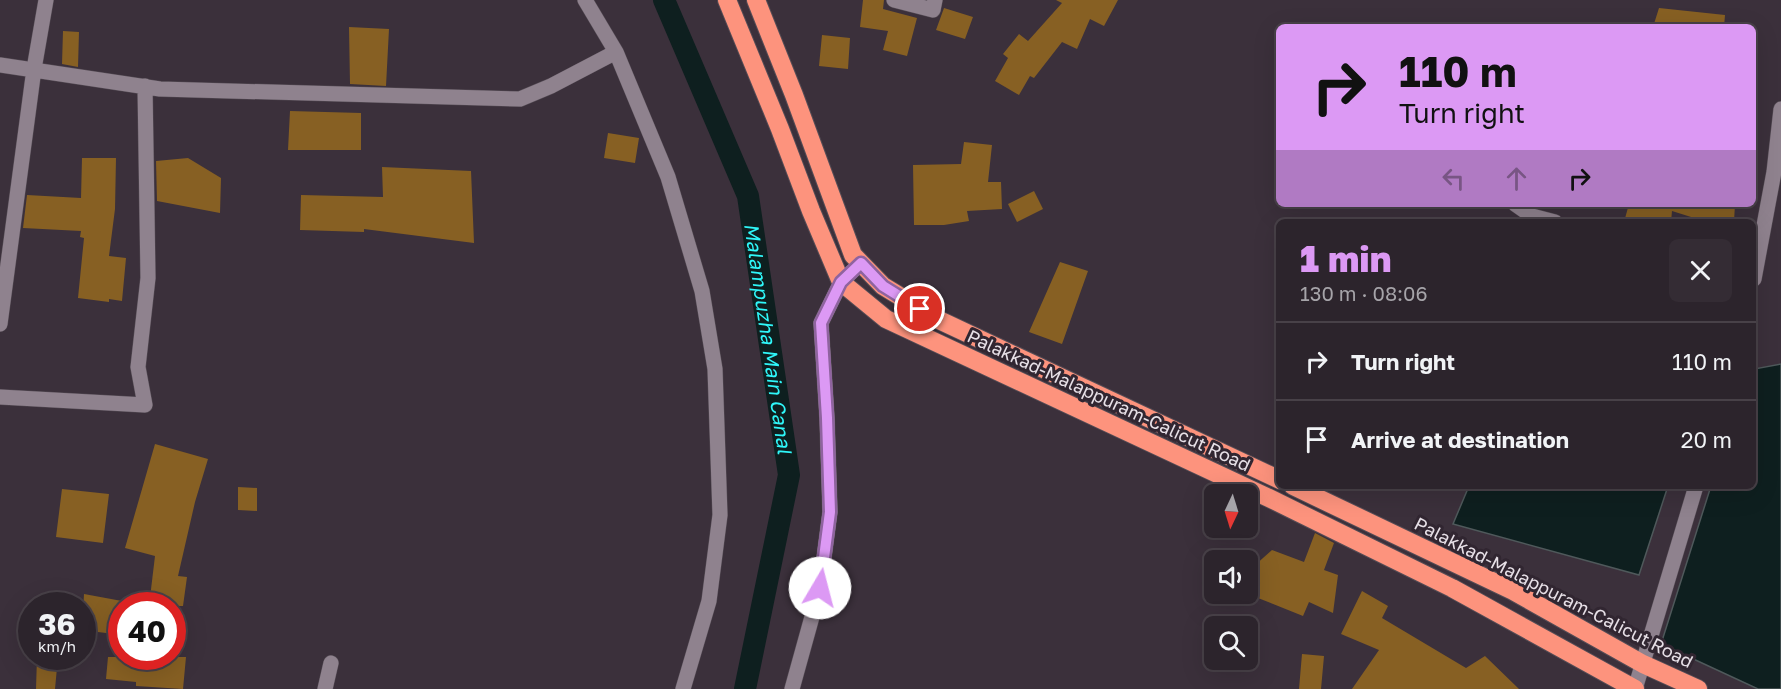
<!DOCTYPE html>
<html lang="en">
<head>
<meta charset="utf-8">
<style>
  :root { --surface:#2c242c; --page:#342c34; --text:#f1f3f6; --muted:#a6a4a9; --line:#484148; --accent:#dc99f4 }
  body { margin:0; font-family:"Golos Text",sans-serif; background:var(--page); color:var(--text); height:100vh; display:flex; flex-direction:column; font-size:22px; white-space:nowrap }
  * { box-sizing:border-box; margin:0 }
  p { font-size:20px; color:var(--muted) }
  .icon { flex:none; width:33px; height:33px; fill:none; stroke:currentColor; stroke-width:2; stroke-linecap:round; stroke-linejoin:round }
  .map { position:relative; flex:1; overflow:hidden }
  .side { position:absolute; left:1276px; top:219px; width:480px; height:270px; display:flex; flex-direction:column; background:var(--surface); border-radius:9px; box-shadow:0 6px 24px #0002,0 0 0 2px var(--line) }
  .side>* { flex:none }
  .top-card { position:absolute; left:1276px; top:24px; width:480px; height:183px; border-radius:9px; box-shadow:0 6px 24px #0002,0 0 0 2px var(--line); background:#dc99f4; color:#111; overflow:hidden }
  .needle { width:39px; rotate:184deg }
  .fabs { position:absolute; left:1204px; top:484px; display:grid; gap:12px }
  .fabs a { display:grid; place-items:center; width:54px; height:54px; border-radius:9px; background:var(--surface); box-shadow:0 6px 24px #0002,0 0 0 2px var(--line); font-size:30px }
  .speed { position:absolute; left:18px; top:592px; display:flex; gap:12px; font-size:30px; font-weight:700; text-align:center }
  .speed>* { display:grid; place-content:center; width:78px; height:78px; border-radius:50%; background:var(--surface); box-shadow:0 6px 24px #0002,0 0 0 2px var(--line); line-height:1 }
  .speed small { font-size:15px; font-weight:400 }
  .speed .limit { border:9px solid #d22; background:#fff; color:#111 }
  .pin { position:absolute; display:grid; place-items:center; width:51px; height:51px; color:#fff; margin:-26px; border:3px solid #fff; border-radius:50%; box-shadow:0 2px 6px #0007 }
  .me { position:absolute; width:66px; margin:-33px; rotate:8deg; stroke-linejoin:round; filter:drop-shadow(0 0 4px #0008) }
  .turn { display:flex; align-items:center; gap:21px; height:126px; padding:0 24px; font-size:27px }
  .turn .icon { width:78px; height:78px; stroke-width:2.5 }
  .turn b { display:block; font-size:42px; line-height:51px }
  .lanes { display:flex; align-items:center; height:57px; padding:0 24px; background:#0003; justify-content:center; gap:30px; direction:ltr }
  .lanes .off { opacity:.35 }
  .round { display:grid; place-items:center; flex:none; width:63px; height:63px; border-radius:9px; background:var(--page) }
  .head { display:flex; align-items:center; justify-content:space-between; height:102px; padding:0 24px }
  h1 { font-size:36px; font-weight:800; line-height:45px; color:var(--accent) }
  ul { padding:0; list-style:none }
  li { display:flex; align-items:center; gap:18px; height:78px; padding:0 24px; border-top:2px solid var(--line) }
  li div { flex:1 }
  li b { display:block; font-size:22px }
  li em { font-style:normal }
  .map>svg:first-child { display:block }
</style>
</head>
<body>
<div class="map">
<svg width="1781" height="689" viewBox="0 0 1781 689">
  <rect width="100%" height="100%" fill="#3b303b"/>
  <path fill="#0e1f1f" stroke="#4f595b" stroke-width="1.5" d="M1781,364V689H1758L1661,644L1711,486H1754V369Z
    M1469,486H1668L1639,575L1453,524Z"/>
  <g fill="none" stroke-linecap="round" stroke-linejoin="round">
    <path stroke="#0e1f1f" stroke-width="22" id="s1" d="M664,0L748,196L789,475L745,689"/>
  </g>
  <path fill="#876023" d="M863,0H884L883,9L917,18L907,56L883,50L888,31L860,27Z
    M1056,0H1118L1104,26L1090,19L1077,49L1062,42L1034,78L1030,76L1019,95L995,81L1008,58L1003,54L1019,34L1028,41L1062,3Z
    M944,8L973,17L965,39L936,30Z
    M1659,8L1725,15L1724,27H1653Z
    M349,27L389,29L386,86L350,84Z
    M63,31L79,32L78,67L62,64Z
    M822,35L850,38L848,69L819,66Z
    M290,111L361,113V150H288Z
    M608,133L639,138L635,163L604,158Z
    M964,142L992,145L988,182H1001L1002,209L967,211L969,221L944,225H914L913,165L961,164Z
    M82,158H116L115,209L109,256L126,258L122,301L109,299V302L78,298L84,238L80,237L81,231L23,228L27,195L81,198Z
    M188,158L221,178L220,213L157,201L156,161Z
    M382,167L471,171L474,243L364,229V232L300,230L301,195L383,197Z
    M1034,191L1043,209L1017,222L1008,204Z
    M1629,204H1735L1734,222H1707L1672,211L1671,222H1624Z
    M1060,262L1088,271L1062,344L1029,332Z
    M155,444L208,459L195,502L178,576L187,577L183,606H149L155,556L125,548Z
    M238,487L257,488V511L238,510Z
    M62,489L109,494L103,543L56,537Z
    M1315,533L1334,543L1324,570L1338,575L1333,613L1309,602L1303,616L1258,598L1254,566L1272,550L1304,562Z
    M1362,591L1388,606L1382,618L1466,668L1485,656L1519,689H1352L1379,650L1341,634Z
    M84,594L122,601V635L82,630Z
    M1302,654L1324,656L1321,689H1299Z
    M37,657H58L55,689H36Z
    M108,657H186L183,689L136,686V682L106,679Z"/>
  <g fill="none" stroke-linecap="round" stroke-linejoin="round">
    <g stroke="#554c55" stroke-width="16">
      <path id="minor" d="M894,0L933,10L935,0
        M616,52L668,177L702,291L715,369L720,515L709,601L683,689
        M0,65L160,89L520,99L551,86L616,52L585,0
        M1515,204L1532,216L1555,222
        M1754,279L1774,172L1781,109
        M0,324L34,69L46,0
        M0,397L145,405L138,367L148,278L145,86
        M325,689L331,663
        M792,689L820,588L830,512L827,418L821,323L841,282L861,263
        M1635,689L1696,486"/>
    </g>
    <g stroke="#554c55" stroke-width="20">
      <path id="highway" d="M727,0L780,129L811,211L841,282L886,319L1269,498L1452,588L1635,689
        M756,0L794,95L853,255L883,286L939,320L1280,480
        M1293,486L1513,591L1643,664L1698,689"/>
    </g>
    <use href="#minor" stroke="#8f828e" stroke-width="15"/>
    <use href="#highway" stroke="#fd937d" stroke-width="18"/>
  </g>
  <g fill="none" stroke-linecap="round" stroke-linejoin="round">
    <g stroke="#8f639f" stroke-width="15">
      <path id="route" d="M820,588L830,512L827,418L821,323L841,282L861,263L883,286L920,309"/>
    </g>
    <use href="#route" stroke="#dc99f4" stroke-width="10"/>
  </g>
  <g text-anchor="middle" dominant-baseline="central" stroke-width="6" stroke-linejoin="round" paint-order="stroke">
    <g font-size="18" fill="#e7e0e7" stroke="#312631">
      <text transform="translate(1109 400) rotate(25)">Palakkad-Malappuram-Calicut Road</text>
      <text transform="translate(1554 592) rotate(27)">Palakkad-Malappuram-Calicut Road</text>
    </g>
    <g font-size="20" font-style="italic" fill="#2ff7f9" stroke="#312631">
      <text stroke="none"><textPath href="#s1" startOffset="357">Malampuzha Main Canal</textPath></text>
    </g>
  </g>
</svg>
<div class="fabs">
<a><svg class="needle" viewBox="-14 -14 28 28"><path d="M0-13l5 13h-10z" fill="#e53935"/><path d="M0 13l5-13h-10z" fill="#a6a4a9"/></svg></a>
<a><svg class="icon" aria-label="sound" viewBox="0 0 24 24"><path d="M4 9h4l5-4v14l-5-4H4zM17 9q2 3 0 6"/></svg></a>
<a><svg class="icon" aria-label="search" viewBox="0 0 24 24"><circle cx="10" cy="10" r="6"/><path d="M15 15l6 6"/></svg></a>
</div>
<div class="speed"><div>36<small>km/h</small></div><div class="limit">40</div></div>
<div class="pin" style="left:920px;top:309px;background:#d93025"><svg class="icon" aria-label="arrive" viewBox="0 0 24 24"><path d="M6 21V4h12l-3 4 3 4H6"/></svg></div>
<svg class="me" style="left:820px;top:588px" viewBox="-20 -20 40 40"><circle r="19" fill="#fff"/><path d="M0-13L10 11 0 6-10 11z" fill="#dc99f4"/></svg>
<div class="top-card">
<div class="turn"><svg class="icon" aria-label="right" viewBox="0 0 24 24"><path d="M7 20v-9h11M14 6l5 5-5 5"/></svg><div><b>110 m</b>Turn right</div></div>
<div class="lanes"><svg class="icon off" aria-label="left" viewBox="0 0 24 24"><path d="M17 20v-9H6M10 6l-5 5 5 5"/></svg><svg class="icon off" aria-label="ahead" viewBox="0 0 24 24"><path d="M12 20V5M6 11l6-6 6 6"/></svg><svg class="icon" aria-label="right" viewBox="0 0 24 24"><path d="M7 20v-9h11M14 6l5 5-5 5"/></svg></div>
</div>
<section class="side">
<div class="head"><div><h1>1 min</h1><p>130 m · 08:06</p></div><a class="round"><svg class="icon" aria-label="close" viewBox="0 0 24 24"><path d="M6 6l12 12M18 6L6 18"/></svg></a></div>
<ul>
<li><svg class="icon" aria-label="right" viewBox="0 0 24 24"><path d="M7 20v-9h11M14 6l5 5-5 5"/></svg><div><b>Turn right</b></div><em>110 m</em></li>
<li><svg class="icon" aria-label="arrive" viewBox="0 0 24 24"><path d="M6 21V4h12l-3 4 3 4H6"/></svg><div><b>Arrive at destination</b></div><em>20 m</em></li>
</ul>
</section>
</div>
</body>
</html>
